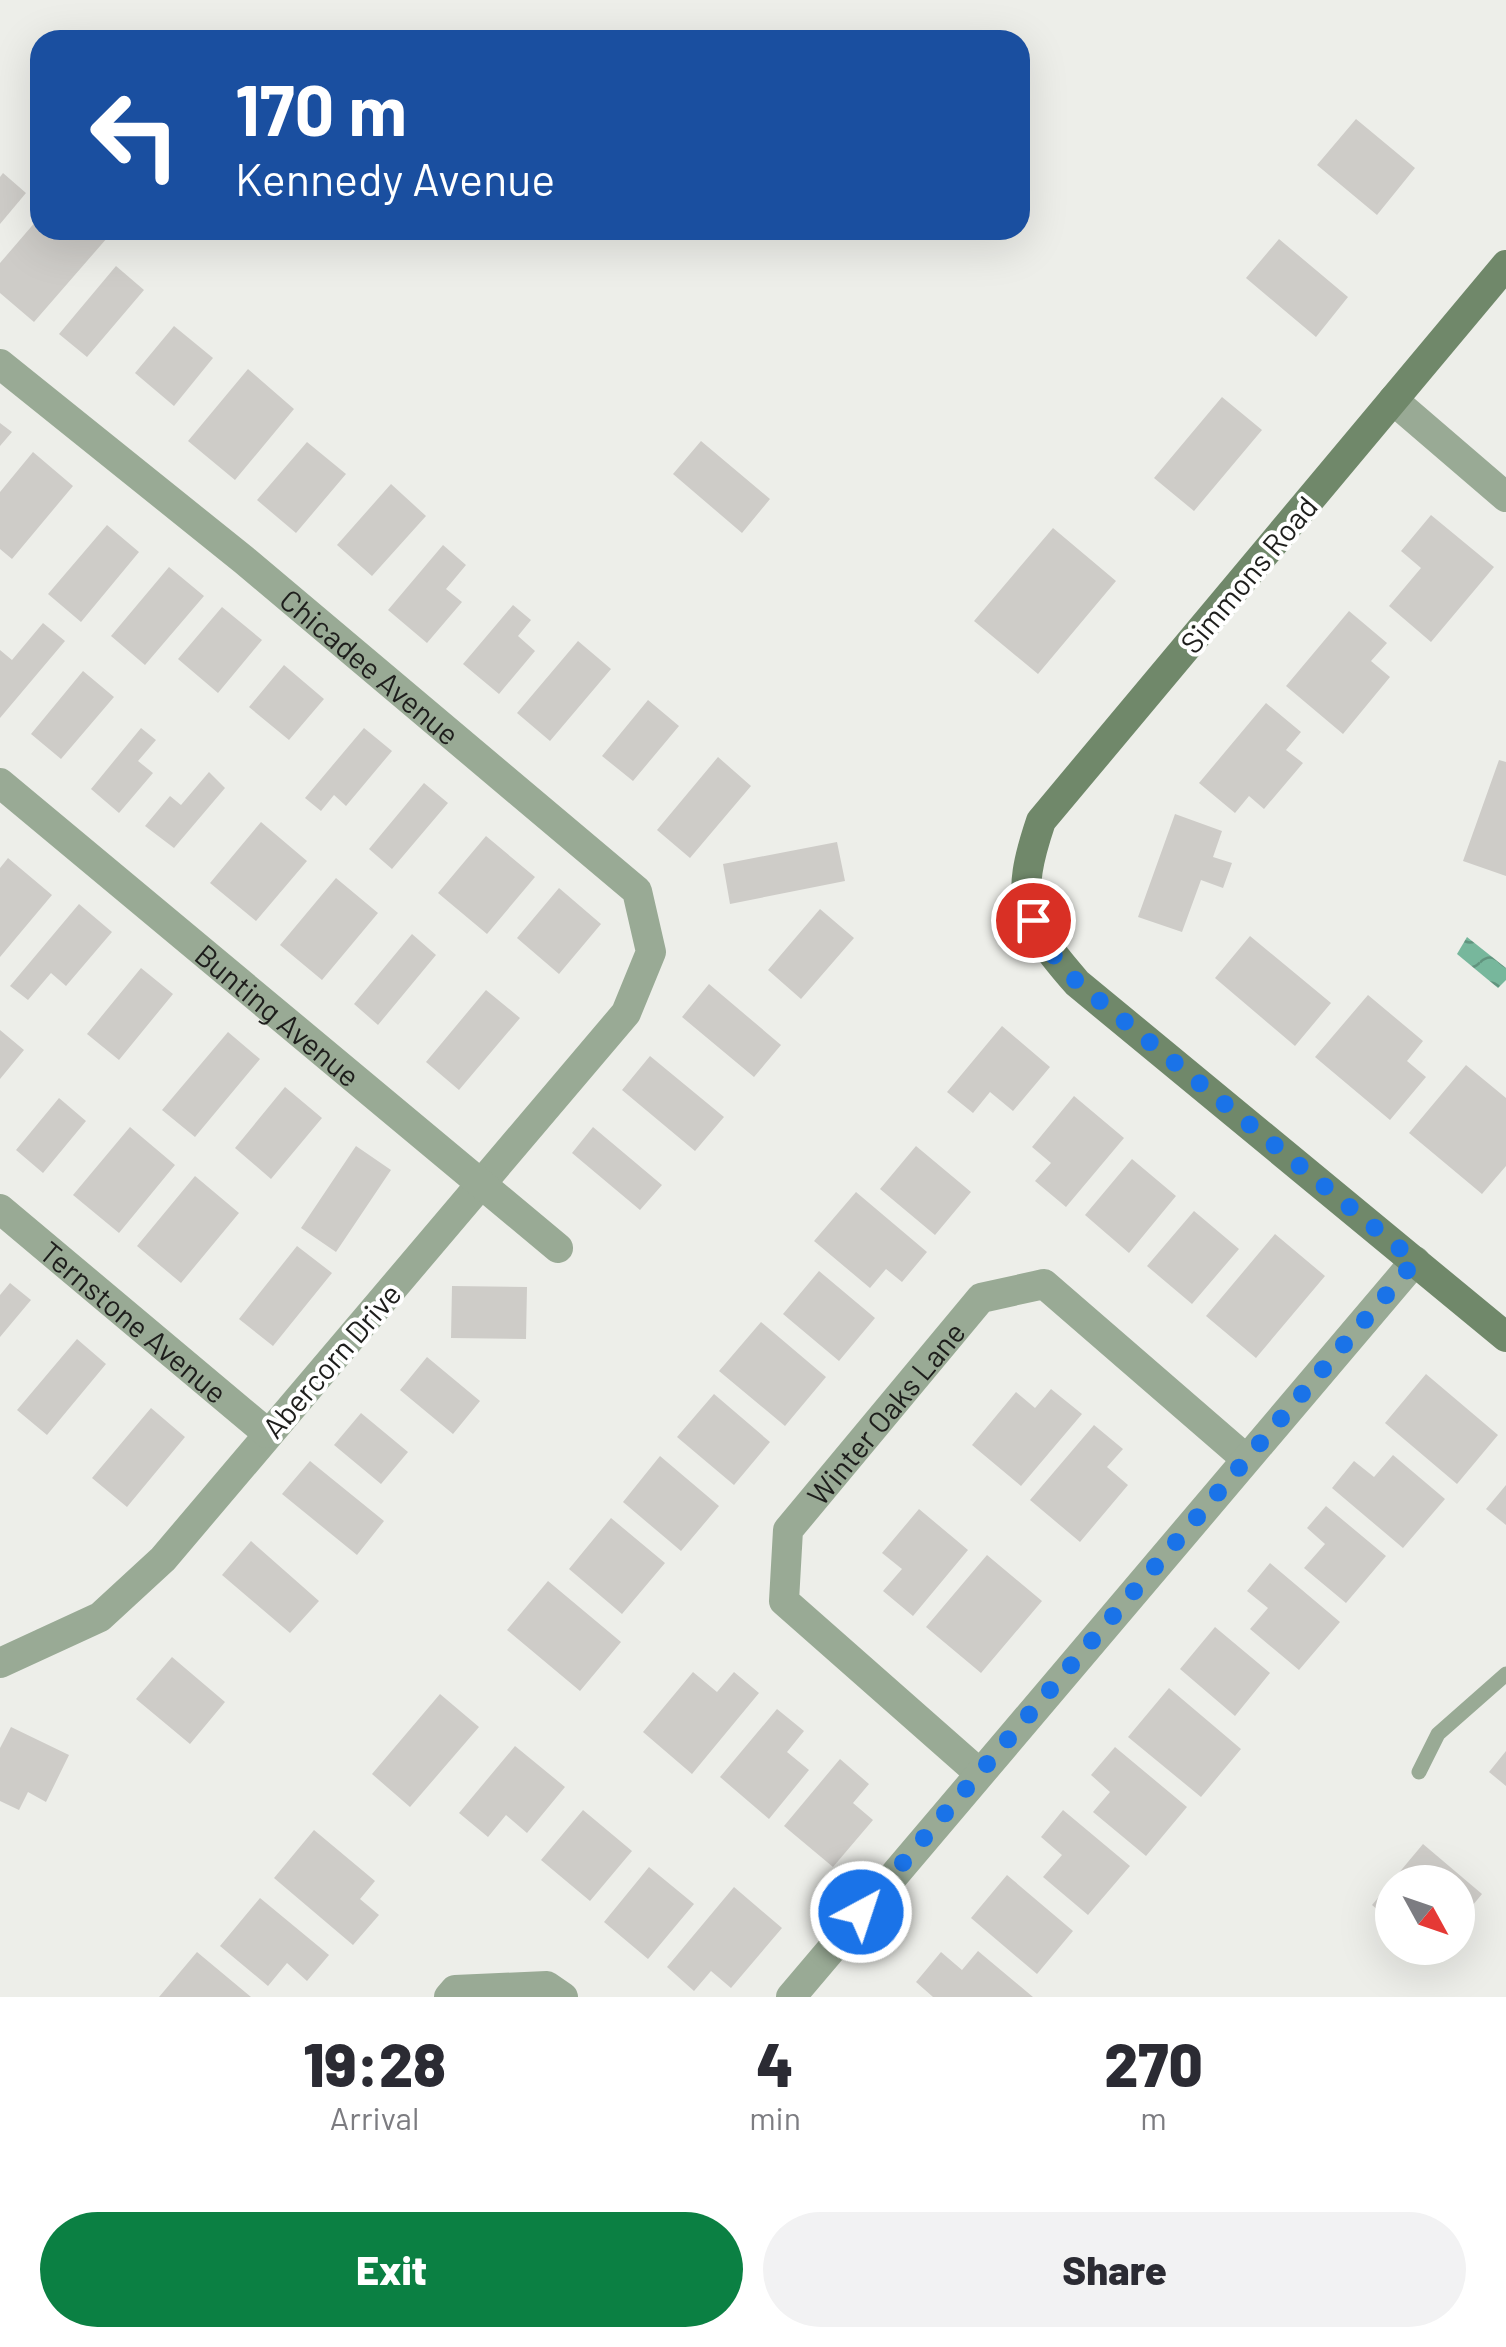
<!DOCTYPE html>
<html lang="en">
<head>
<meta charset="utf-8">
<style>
  :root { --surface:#fff; --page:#f2f2f3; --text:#2b2b33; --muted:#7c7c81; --accent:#0b8043 }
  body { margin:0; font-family:Barlow,sans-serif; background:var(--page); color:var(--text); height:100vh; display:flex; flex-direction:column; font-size:38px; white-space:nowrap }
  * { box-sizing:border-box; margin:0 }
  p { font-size:32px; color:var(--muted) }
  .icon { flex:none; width:55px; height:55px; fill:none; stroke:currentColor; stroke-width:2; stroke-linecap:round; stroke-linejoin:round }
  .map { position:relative; height:1997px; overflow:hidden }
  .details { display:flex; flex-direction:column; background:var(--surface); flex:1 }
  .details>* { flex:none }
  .hud { position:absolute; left:30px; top:30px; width:1000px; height:210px; border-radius:30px; box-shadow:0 10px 40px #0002; background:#1a4fa0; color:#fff; overflow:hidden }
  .needle { width:65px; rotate:130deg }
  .fabs { position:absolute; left:1375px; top:1865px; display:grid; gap:20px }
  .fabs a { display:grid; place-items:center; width:100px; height:100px; border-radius:50%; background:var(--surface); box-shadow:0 10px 40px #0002; font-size:50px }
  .pin { position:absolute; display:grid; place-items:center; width:85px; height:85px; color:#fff; margin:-42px; border:5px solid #fff; border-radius:50%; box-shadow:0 2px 10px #0007 }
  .me { position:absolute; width:110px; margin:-55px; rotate:40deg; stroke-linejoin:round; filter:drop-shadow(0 0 8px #0008) }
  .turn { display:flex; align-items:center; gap:35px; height:210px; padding:0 40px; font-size:45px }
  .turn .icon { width:130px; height:130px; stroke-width:2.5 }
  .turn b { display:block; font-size:70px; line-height:85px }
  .eta { display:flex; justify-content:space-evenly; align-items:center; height:170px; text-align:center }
  .eta b { font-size:60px; font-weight:800; line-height:70px }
  .button { display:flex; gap:20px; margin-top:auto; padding:20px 40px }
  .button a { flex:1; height:115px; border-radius:60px; background:var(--accent); color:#fff; font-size:40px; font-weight:800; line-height:115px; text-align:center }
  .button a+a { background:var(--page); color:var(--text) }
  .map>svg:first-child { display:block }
</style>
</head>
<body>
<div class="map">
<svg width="1506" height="1997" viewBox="0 0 1506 1997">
  <defs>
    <pattern id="water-waves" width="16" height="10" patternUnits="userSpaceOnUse" patternTransform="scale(2.5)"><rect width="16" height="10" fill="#77b79c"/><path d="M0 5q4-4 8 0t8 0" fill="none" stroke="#61947e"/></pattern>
  </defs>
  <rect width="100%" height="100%" fill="#edeee9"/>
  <path fill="url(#water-waves)" d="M1467,937L1506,968V980L1498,988L1457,954Z"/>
  <path fill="#ceccc8" d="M1356,119L1415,168L1377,215L1317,165Z
    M3,173L26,193L0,224V177Z
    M37,220L40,230H114L34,322L0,293V263Z
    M1279,239L1348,297L1316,337L1246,278Z
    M116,266L144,290L87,357L59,334Z
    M174,326L213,358L174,406L135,373Z
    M248,369L294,409L235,480L188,441Z
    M1222,397L1262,430L1194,511L1154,478Z
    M0,423L12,432L0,446Z
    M701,441L770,499L742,533L673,474Z
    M307,442L346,474L296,533L257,500Z
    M33,452L73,486L12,559L0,549V492Z
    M391,484L426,516L372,576L337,545Z
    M1431,515L1494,567L1431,642L1389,606L1421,568L1401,551Z
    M107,525L139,552L81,622L48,594Z
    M1053,528L1116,581L1038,674L974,621Z
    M443,545L466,565L446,589L462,602L427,643L388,610Z
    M169,567L204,596L145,665L111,636Z
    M513,605L531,620L518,636L535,651L499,694L463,664Z
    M222,607L262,640L218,693L178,659Z
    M1349,611L1387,643L1371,661L1390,677L1343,734L1286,686Z
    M43,623L65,641L0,718V650L12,660Z
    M578,641L611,669L550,741L517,713Z
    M284,665L324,699L289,740L249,707Z
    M83,671L114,697L61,759L31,734Z
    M648,700L679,726L633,781L602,756Z
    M1266,703L1301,732L1286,750L1303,763L1264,809L1249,796L1235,813L1199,783Z
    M141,728L156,740L138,761L153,773L119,813L91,789Z
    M364,728L392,751L346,806L334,795L321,811L305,798Z
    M718,757L751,786L690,858L657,830Z
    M1499,760L1506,762V876L1463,861Z
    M209,772L225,788L174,848L145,826L170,796L181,805Z
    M424,783L448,803L392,869L369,849Z
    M1175,814L1222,831L1213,857L1232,863L1223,888L1201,880L1182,932L1138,917Z
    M261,822L307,861L256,921L210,883Z
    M486,836L535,877L487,934L438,893Z
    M837,842L845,881L730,904L723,864Z
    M8,858L52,895L0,957V868Z
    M336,878L378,913L322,980L280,945Z
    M559,888L601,924L559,974L517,938Z
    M79,904L112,932L66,986L51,973L28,1000L10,986Z
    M820,909L854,938L801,999L768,970Z
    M412,934L436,955L378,1025L354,1004Z
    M1250,936L1331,1003L1295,1046L1215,978Z
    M141,968L173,994L119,1060L87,1034Z
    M709,984L781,1045L754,1077L682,1017Z
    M486,990L520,1018L459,1090L426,1062Z
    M1368,995L1423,1041L1407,1061L1426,1077L1390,1120L1315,1057Z
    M1002,1026L1050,1067L1013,1111L990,1092L973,1113L947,1092Z
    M0,1030L24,1050L0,1079Z
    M228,1032L260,1059L195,1137L162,1110Z
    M650,1056L724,1117L695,1151L622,1090Z
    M1466,1065L1506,1098V1166L1482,1194L1409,1133Z
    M285,1087L322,1118L271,1179L235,1148Z
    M1074,1096L1124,1138L1066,1207L1035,1181L1051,1163L1032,1147Z
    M59,1098L86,1121L43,1173L16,1150Z
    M130,1127L175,1165L119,1233L73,1195Z
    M593,1127L662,1185L640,1210L572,1153Z
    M356,1146L391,1170L336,1252L301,1228Z
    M916,1146L971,1192L935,1235L880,1189Z
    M1132,1159L1176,1196L1129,1253L1085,1215Z
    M195,1176L239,1213L181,1283L137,1246Z
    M856,1192L927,1252L902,1282L886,1269L870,1288L814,1241Z
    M1194,1211L1239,1249L1192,1304L1147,1266Z
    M1275,1234L1325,1276L1256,1358L1206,1316Z
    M297,1246L332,1273L273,1346L239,1319Z
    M819,1271L875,1318L839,1361L783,1314Z
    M10,1283L31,1300L0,1337V1295Z
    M452,1286L527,1287L526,1339L451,1338Z
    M761,1322L826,1377L785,1426L719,1371Z
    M77,1339L106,1364L47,1435L17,1410Z
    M427,1357L480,1401L453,1434L400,1390Z
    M1426,1374L1498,1435L1457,1484L1385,1423Z
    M1051,1389L1082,1414L1021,1486L972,1445L1016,1392L1035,1408Z
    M714,1394L770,1442L734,1485L677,1437Z
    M151,1408L185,1437L127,1507L92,1478Z
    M361,1413L408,1452L381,1484L334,1445Z
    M1094,1425L1123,1449L1107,1467L1128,1485L1080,1542L1030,1500Z
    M1393,1455L1445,1499L1403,1548L1332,1488L1354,1461L1374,1477Z
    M660,1456L719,1506L681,1551L623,1502Z
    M310,1461L384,1521L357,1555L282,1494Z
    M1506,1485V1525L1486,1509Z
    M1326,1506L1386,1556L1346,1603L1304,1568L1325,1544L1307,1528Z
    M919,1509L968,1550L913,1616L883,1591L902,1569L882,1553Z
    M611,1518L665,1563L622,1614L569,1569Z
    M251,1541L319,1601L290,1633L222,1575Z
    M987,1555L1042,1601L981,1673L926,1627Z
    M1270,1563L1340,1622L1299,1670L1250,1629L1268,1608L1247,1591Z
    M548,1581L621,1642L580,1691L507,1630Z
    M1215,1627L1270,1673L1235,1716L1180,1669Z
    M172,1657L225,1702L190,1744L136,1699Z
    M693,1672L717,1692L734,1672L759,1693L692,1774L643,1732Z
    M1169,1688L1241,1749L1201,1797L1128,1737Z
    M440,1694L479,1727L410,1807L372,1774Z
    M777,1709L804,1731L787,1752L809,1770L769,1819L720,1777Z
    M11,1727L69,1755L46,1802L28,1792L19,1810L0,1801V1748Z
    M515,1746L565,1787L527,1833L506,1815L488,1837L459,1813Z
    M1115,1747L1187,1807L1146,1856L1093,1812L1110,1792L1091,1775Z
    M1506,1751V1786L1489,1772Z
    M840,1759L869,1784L853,1803L873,1820L833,1867L784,1826Z
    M583,1810L632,1851L590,1901L541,1860Z
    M1063,1810L1130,1866L1088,1915L1043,1877L1062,1855L1041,1837Z
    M314,1830L375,1881L360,1899L379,1915L353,1945L274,1878Z
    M1423,1844L1482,1894L1458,1923V1882H1392V1922L1372,1905Z
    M649,1867L694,1904L648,1959L604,1922Z
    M1007,1875L1073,1931L1037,1974L971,1918Z
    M734,1887L782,1928L731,1988L711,1971L694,1991L667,1967Z
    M260,1898L329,1955L307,1981L287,1963L268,1986L220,1946Z
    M978,1951L1033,1997H933L916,1982L941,1952L962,1970Z
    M197,1952L251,1997H159Z"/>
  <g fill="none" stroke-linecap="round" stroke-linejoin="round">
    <path stroke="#99aa95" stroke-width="15" d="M1419,1772L1438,1734L1506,1674"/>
    <g stroke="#99aa95" stroke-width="30">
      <path id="s1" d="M0,364L244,560L637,891L651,952L626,1013L163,1559L100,1617L0,1663"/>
      <path d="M1393,400L1506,497"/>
      <path id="s2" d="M0,783L558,1248"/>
      <path id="s3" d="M0,1209L267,1433"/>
      <path id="s4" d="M978,1772L784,1601L788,1530L981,1298L1044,1284L1246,1459"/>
      <path d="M449,1997L455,1990L547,1986L563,1997"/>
      <path d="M791,1997L1415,1261"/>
    </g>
    <path stroke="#70886a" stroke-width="30" d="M1506,265L1041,821C1014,901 1023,921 1077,983L1506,1337"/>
  </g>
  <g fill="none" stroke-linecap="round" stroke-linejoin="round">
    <path stroke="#1a73e8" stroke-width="18" stroke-dasharray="0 32.4" d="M861,1912L1415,1261L1077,982L1042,942L1033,920"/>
  </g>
  <g text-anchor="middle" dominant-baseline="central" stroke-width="8" stroke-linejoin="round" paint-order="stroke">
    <g font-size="30" fill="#1e1e1c" stroke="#fff">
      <text transform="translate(1248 574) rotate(-50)">Simmons Road</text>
      <text stroke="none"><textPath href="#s1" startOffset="478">Chicadee Avenue</textPath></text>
      <text stroke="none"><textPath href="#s2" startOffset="362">Bunting Avenue</textPath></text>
      <text stroke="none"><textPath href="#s3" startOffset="175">Ternstone Avenue</textPath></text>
      <text transform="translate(331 1360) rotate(-49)">Abercorn Drive</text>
      <text stroke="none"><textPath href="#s4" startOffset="482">Winter Oaks Lane</textPath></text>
    </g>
  </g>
</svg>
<div class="fabs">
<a><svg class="needle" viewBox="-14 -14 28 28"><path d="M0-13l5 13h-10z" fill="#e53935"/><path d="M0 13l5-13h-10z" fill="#7c7c81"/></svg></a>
</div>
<div class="pin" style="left:1033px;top:920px;background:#d93025"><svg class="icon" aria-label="arrive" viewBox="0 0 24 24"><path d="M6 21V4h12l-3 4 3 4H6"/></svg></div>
<svg class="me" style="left:861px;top:1912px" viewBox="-20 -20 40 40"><circle r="17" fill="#1a73e8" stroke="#fff" stroke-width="3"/><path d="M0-11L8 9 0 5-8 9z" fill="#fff"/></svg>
<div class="hud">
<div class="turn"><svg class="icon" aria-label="left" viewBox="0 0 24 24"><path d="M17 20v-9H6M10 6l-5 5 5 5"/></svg><div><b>170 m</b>Kennedy Avenue</div></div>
</div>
</div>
<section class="details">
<div class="eta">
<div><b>19:28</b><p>Arrival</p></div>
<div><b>4</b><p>min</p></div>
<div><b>270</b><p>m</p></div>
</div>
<div class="button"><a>Exit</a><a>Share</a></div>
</section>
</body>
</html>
